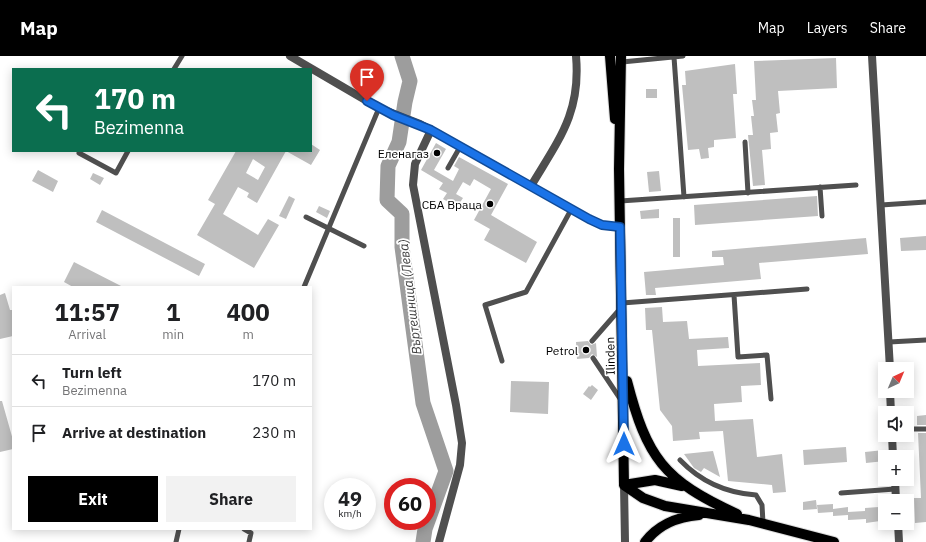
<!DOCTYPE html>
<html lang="en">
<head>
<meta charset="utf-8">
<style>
  :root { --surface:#fff; --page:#f2f2f2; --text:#202124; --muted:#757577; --line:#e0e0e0; --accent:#000 }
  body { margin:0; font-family:"IBM Plex Sans",sans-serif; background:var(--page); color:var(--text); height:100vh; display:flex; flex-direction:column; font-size:15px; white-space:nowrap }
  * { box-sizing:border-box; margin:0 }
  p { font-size:13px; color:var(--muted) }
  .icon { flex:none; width:22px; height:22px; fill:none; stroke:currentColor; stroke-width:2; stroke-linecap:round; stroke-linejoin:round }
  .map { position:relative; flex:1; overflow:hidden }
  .sheet { position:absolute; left:12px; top:230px; width:300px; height:244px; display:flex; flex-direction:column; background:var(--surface); border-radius:0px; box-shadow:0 2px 10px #0003 }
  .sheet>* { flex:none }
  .hud { position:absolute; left:12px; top:12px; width:300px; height:84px; border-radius:0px; box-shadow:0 2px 10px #0003; background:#0b6e4f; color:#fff; overflow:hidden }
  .needle { width:26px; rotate:44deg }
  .fabs { position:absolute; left:878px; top:306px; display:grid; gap:8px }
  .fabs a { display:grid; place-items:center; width:36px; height:36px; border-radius:0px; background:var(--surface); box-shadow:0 2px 10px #0003; font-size:20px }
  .speed { position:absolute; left:324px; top:422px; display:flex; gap:8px; font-size:20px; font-weight:700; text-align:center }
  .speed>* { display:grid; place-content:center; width:52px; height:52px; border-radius:50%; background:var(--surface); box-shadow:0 2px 10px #0003; line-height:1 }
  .speed small { font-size:10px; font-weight:400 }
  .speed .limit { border:6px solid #d22; background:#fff; color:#111 }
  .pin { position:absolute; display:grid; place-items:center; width:34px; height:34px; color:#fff; margin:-41px -17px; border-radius:50% 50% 50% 0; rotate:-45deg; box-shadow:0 0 4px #0007 }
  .pin .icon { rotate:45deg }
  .me { position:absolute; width:44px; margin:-22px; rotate:0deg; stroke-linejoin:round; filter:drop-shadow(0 0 3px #0008) }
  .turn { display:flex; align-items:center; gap:14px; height:84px; padding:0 16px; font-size:18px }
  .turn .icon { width:52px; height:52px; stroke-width:2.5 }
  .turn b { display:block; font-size:28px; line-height:34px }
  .eta { display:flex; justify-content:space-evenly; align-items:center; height:68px; text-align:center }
  .eta b { font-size:24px; font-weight:700; line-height:28px }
  .primary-button { display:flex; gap:8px; margin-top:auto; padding:8px 16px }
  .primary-button a { flex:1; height:46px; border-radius:0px; background:var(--accent); color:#fff; font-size:16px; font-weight:700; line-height:46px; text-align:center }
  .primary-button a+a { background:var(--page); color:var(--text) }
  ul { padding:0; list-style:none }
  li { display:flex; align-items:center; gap:12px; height:52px; padding:0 16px; border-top:1px solid var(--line) }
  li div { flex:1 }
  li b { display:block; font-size:15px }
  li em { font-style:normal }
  header { display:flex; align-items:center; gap:24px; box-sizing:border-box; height:56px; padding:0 20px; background:var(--accent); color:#fff }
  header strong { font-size:19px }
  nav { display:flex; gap:22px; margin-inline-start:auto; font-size:14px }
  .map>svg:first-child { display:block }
</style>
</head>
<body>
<header>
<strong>Map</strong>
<nav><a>Map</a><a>Layers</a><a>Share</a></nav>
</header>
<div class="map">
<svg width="926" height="486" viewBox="0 0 926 486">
  <rect width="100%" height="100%" fill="#fff"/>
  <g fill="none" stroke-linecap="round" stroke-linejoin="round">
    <path stroke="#9d9d9d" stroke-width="15" d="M402,0L410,25L405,46L399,86L388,110L387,144L402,158V191L423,347L446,415L425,473L423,486"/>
  </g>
  <path fill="#bfbfbf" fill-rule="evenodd" d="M836,2L837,32L778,35L780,57L776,58L778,76L770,77L771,93L762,94L765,129L753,130L748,79H753L751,60H754L752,44H756L754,5Z
    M735,8L737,38H733L736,82L714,84V91L708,92L709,102L701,103L699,93L688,94L682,29H686L685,15Z
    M646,33H657V42H646Z
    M436,87L446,93L434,114L453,125L459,113L454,110L459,101L508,128L491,159L537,186L526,207L484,184L490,173L474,164L491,133L474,123L470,130L463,126L456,138L463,142L457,151L443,143L447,137L439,133L443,127L421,114Z
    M311,88L320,94L311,109L286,95H311Z
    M236,95H286L257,147L247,141L249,137L238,131L223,158L258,179L268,163L279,169L254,212L197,179L215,148L208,144ZM253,103L265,111L258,124L246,117Z
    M38,114L58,125L53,136L32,125Z
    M659,115L661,135L649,136L647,116Z
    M93,117L104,122L100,129L90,123Z
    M289,140L295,143L286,163L279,160Z
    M817,140L818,160L695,169L694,149Z
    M319,150L330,155L327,162L316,156Z
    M659,153V162L641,163L640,155Z
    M102,154L205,208L199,220L96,166Z
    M673,162H680V201H673Z
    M926,180V194L901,195L900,182Z
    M866,182L868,198L759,207L761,223L655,232L656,239H646L644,216L724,209L723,201H712V195Z
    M74,206L123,231H73L64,226Z
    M5,237L10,254H13V280L0,283V239Z
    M662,251L663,266L687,265L689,283L728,281L729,292L697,294L698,310L760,307L761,329L741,330L742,346L714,348L715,365L753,363L757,401L782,398L786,436L773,437L772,429L728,425L723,375L699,376L700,383L673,385L672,370L660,354L652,274H646L645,252Z
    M588,285L591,289L596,287L597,301L592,298L589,302L577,303L576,286Z
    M511,325L549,326L548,358L510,356Z
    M592,329L598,334L591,344L583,338L589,330L590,331Z
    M0,345H2L13,384V393L0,396Z
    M926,359V369H917V360Z
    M918,377H926V466L915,467L914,442H921Z
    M846,391L847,406L804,409L803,394Z
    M884,394L885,405L866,407L865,396Z
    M713,395L720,421L704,412L701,416L694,412L684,398Z
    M816,444L817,453L803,454V446Z
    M833,448V453L848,451V456L865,455V452L879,451L880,465L866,467V463L848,464V459L833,460V456L818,457L817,449Z"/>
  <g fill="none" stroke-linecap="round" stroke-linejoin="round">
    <g stroke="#dbdbdb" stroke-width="12">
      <path id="primary" d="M610,0L615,63
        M621,0L619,113L624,429
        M627,325C647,402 663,424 737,458
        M624,429L643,442L665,450L749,464L834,486
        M624,429L655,424L682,430
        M645,486C659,468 677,461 699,459"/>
    </g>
    <path stroke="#4f4f4f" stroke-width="5" d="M674,1L684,141
      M622,6L683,0
      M174,13L182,0
      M745,86L748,137
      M79,97L116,117L128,95
      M448,112L460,91
      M820,131L822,160
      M620,145L856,129
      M881,149L926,146
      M306,161L364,190
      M304,231L379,52
      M734,239L738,301L767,299L771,343
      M622,247L807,233
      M592,285L620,253
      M889,286L926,284
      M593,302L621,344
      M502,305L485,249L526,236L572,152
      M907,373H926
      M680,404C701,426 726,437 756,439L762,449L763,467
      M841,437L895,433
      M244,473L251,477L249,486
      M176,486L179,473"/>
    <path stroke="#4f4f4f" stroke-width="8" d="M290,0L379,52L420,68L589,163L603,169L620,171
      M872,0L890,313
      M431,74L415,108L413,129L456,349L462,387L460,409L439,486
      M531,130C559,83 581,57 576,0
      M890,335L891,357
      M892,379L893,401
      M895,423L896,445
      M898,467L899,486"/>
    <path stroke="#4f4f4f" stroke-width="8" d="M624,429L625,486"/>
    <use href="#primary" stroke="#000" stroke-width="10"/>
  </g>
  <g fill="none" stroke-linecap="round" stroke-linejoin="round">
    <g stroke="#114b97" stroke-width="10">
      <path id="route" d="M367,45L393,59L431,74L589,163L602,169L620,171L624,388"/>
    </g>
    <use href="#route" stroke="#1a73e8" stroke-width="7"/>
  </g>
  <g fill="#000" stroke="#fff" stroke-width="1.5">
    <circle cx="437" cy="97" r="4"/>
    <circle cx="490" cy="148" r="4"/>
    <circle cx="586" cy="294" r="4"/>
  </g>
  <g text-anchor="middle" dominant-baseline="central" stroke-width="3.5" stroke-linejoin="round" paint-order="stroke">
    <g font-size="12" fill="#000" stroke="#fff" text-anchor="end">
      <text x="429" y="97">Еленагаз</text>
      <text x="482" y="148">СБА Враца</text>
      <text x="578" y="294">Petrol</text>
    </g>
    <g font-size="12" fill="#000" stroke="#fff">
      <text transform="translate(610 300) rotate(-91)">Ilinden</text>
    </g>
    <g font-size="13" font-style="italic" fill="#3e3e3e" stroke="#fff">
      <text transform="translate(410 241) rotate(-97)">Въртешница (Лева)</text>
    </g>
  </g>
</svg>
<div class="fabs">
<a><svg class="needle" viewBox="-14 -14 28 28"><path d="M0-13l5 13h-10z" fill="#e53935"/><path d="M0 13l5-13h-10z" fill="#757577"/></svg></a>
<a><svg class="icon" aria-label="sound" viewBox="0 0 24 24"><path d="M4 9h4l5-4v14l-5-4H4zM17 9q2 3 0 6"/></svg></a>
<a>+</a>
<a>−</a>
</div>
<div class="speed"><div>49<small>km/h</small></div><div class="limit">60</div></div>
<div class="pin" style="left:367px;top:45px;background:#d93025"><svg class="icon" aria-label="arrive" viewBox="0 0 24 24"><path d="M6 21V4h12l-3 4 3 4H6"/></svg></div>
<svg class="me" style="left:624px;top:388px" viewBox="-20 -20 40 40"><path d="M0-17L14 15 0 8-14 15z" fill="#1a73e8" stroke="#fff" stroke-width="4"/></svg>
<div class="hud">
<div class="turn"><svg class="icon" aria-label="left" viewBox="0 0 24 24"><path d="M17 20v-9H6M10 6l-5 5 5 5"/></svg><div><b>170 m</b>Bezimenna</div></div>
</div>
<section class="sheet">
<div class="eta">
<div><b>11:57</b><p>Arrival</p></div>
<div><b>1</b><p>min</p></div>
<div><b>400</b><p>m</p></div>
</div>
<ul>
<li><svg class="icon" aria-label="left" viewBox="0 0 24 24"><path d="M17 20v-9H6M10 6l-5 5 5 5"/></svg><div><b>Turn left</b><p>Bezimenna</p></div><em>170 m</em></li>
<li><svg class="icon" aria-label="arrive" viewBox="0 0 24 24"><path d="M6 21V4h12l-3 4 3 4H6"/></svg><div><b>Arrive at destination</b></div><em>230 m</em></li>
</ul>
<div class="primary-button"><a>Exit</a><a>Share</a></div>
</section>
</div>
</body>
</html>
